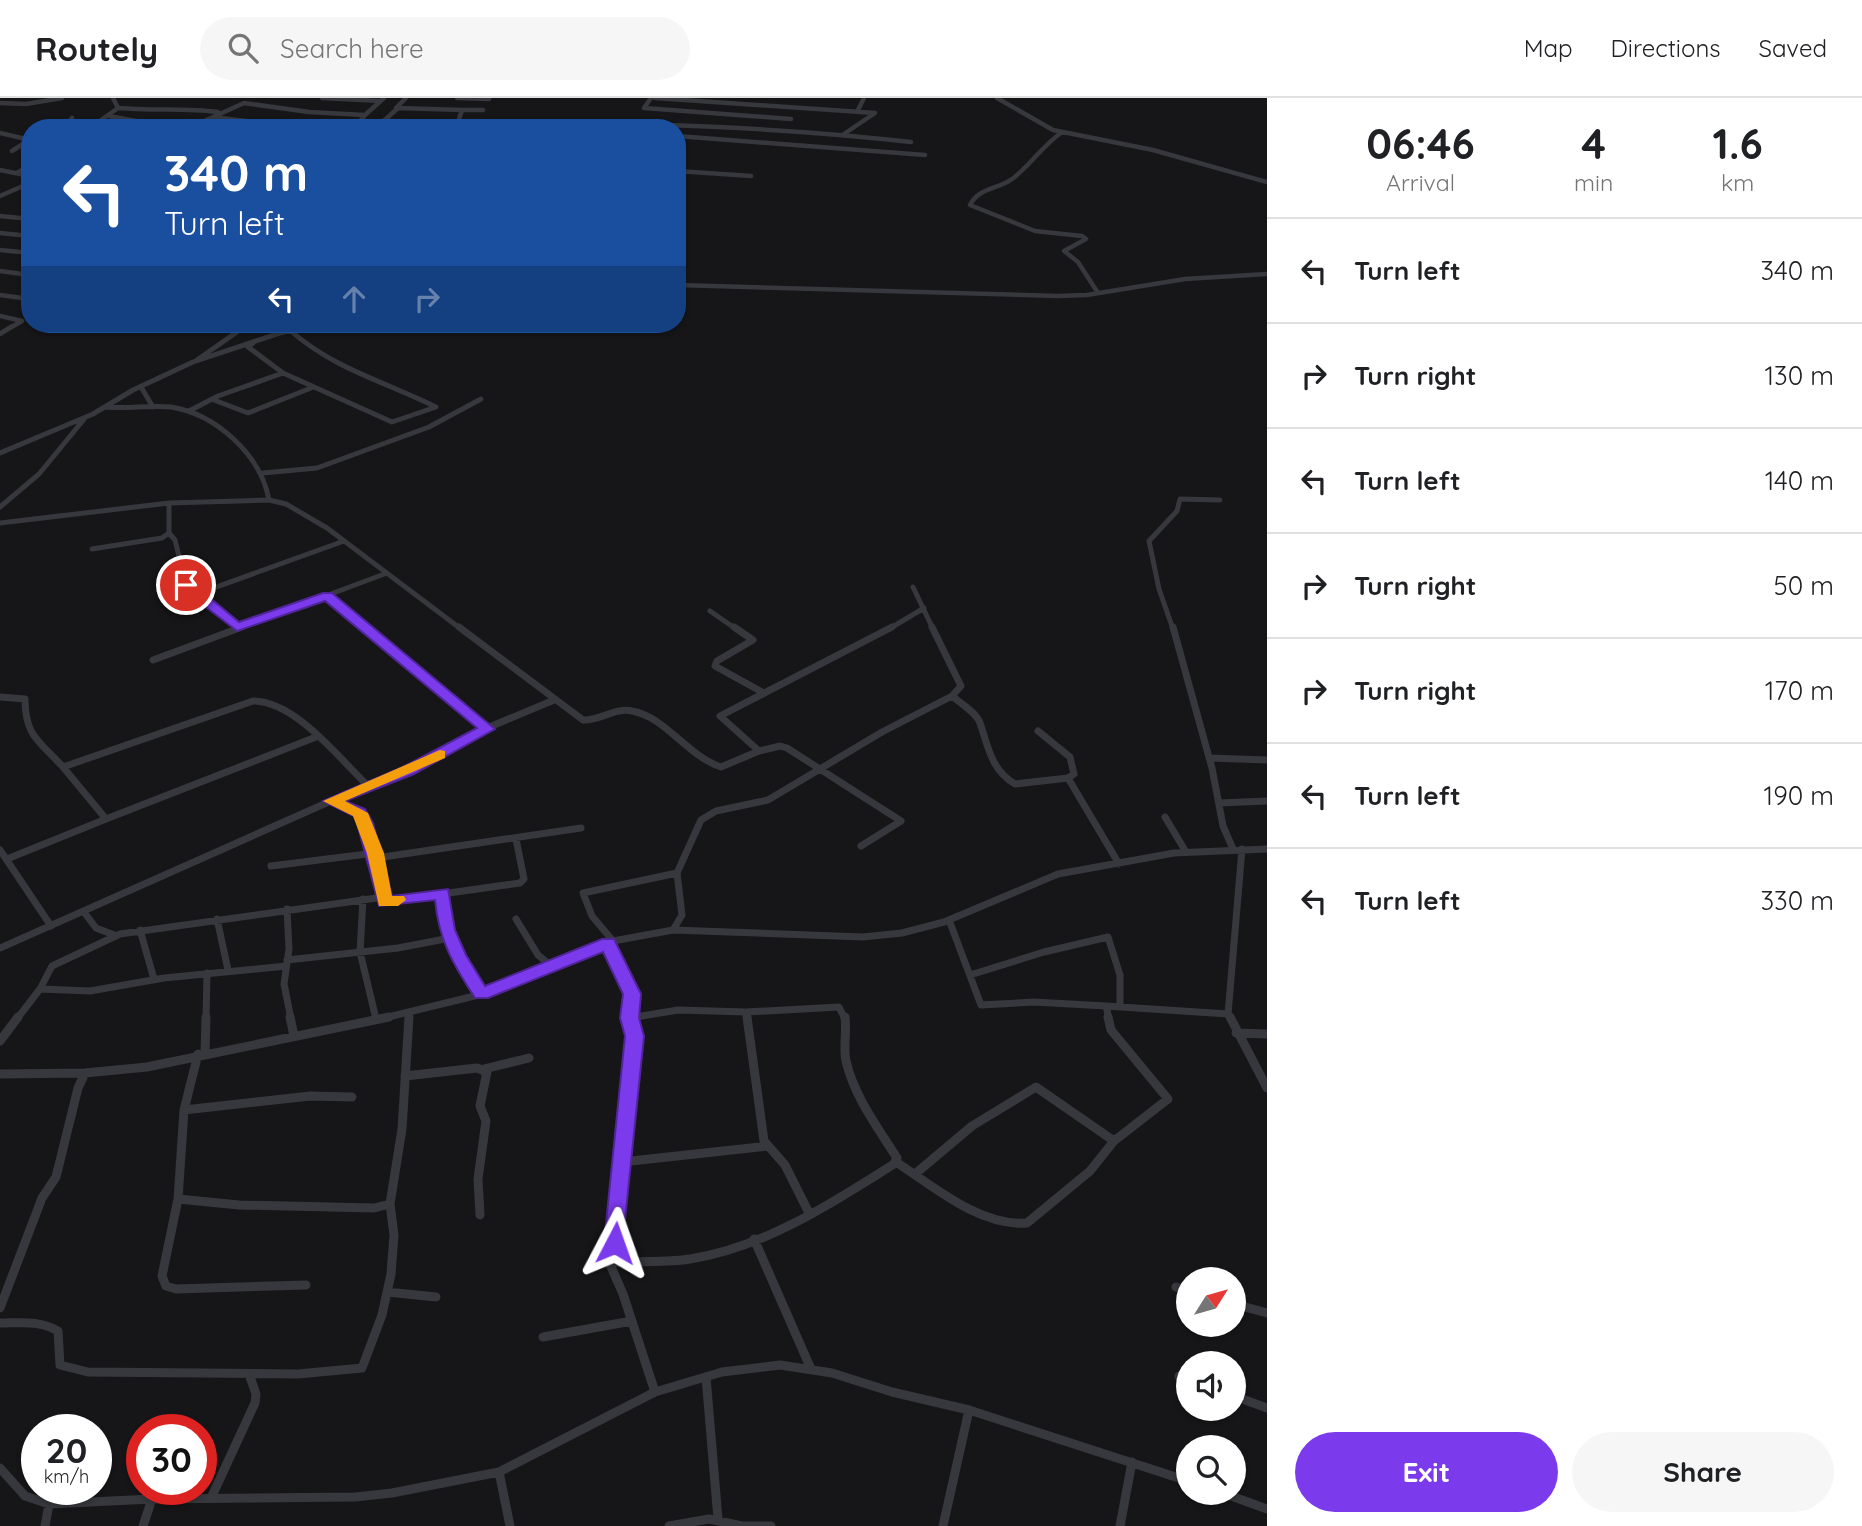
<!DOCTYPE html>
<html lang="en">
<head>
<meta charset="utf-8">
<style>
  :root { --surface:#fff; --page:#f6f6f6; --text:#202124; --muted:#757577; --line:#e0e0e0; --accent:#7c3aed }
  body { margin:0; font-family:Quicksand,sans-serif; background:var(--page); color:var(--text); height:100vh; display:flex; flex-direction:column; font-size:26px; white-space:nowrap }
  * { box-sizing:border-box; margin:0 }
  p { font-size:23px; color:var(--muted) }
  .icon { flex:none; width:38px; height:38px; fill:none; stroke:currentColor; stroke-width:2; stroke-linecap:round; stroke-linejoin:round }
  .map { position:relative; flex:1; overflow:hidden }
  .sheet { display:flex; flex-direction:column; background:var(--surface); width:595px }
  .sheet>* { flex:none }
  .banner { position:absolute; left:21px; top:21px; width:665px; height:214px; border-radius:28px; box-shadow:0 2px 5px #0004; background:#1a4fa0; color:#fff; overflow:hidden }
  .needle { width:46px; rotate:53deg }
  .fabs { position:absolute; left:1176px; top:1169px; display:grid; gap:14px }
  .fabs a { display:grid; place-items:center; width:70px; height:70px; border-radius:50%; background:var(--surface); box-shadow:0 2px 5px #0004; font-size:35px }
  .speed { position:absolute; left:21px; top:1316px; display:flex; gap:14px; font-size:35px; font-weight:700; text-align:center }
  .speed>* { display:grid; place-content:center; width:91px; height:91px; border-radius:50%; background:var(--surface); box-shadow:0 2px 5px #0004; line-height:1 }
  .speed small { font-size:18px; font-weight:400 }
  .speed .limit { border:10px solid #d22; background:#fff; color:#111 }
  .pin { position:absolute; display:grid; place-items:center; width:60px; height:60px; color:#fff; margin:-30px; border:4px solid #fff; border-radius:50%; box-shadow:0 2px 7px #0007 }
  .me { position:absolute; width:77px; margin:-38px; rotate:4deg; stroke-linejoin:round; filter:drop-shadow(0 0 5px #0008) }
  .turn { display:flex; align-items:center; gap:24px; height:147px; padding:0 28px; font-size:32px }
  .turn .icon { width:91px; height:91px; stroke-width:2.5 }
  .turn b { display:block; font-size:49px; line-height:60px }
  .lanes { display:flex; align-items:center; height:66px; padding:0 28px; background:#0003; justify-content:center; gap:35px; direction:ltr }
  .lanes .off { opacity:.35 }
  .eta { display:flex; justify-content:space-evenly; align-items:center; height:119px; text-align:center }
  .eta b { font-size:42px; font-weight:700; line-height:49px }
  .action { display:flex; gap:14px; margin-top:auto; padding:14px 28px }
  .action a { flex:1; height:80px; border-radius:42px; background:var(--accent); color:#fff; font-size:28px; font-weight:700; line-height:80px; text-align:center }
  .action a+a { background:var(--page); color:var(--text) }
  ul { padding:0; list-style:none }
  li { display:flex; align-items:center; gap:21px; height:105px; padding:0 28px; border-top:2px solid var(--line) }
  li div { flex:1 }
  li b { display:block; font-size:26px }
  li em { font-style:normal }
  header { display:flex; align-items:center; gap:42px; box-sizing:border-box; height:98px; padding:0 35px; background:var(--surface); border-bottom:2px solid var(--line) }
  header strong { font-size:33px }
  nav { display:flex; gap:38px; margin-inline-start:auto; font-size:24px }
  .search { width:490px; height:63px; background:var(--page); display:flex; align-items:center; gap:18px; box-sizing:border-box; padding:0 24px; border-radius:38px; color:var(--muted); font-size:26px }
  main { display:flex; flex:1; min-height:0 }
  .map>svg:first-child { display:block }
</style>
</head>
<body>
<header>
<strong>Routely</strong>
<div class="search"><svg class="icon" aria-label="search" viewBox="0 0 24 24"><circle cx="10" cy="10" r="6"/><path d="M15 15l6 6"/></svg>Search here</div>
<nav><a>Map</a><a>Directions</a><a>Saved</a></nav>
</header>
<main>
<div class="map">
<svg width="1267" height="1428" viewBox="0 0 1267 1428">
  <rect width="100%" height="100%" fill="#161618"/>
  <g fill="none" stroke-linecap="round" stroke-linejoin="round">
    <path stroke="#37383d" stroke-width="4.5" d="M322,0L381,3
      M457,0L489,1
      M651,0L644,10L791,21
      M655,0L875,15L844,36
      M997,0L1053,32L1153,52L1267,84
      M0,5L26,6L62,0
      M118,10C152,13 184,10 218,14
      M396,10L406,0
      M462,12H483
      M858,12L864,0
      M109,18L174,30
      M213,19L303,30
      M382,23C559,24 735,24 911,44
      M63,30L72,20
      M90,30L118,10L113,0
      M189,30L244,5L309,14L365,17L384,0
      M354,30L365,17
      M376,30L398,10L462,12L458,24
      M1062,34C1041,49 1030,68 1012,81C999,91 978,90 970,107L1035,133L1082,138L1086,141L1064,153L1078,164L1098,195
      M0,35L30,42
      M677,38L925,57
      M12,53L29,42
      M0,72L30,78
      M677,73L751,78
      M17,75L30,67
      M0,98L30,85
      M0,118L30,121
      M0,135L30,138
      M0,152L30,155
      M0,173L30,177
      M677,187L1058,198L1087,197L1185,181L1267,176
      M0,197L30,201
      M0,218L22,223L8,231
      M520,226L528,231
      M242,231L249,226
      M299,231L323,226"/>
    <path stroke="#37383d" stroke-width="5" d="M526,229L530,232
      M0,236L11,229
      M197,262L244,229
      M283,275L392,324L436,309C386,284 334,271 291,233
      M141,289L153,309
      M214,302L248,315L311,290
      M105,309C127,311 149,307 171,309C216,316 261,357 269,402
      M189,313L218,298L283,275L248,249L253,245
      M0,355L93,316L133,292L193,264L280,235L307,229
      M263,375L317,370L429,329L481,301
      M0,409L39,376L85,320
      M0,425L169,405L269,402L286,406L327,430L461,531
      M169,435L175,442L186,487L237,529
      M92,451L162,440L169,435V405
      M913,489L933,531
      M197,496L344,443
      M327,498L366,531
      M710,513L736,531
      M237,531L387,475
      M889,531L924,510
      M1173,531L1159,491L1149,443L1177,413L1180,401L1220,402"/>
    <path stroke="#37383d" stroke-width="7" d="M364,529L487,631
      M459,529L583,622C600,623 615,609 632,613C666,619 687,658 721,669L759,653L720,618L892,529
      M734,529L753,542L717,563L715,568L762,594
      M1173,529L1212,670L1223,728L1233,751
      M153,562L242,529
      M952,598C960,605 977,615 980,625C988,648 991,672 1015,686L1068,680
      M0,599L25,601C25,638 39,643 63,669
      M1038,633L1070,659L1074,676L1068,680L1119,766
      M316,639L106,721L63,669L253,603C295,603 338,659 367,687
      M759,653L780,648L787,650L901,723L861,748
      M1209,660L1267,662
      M1219,705L1267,703
      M1165,719L1186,754
      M0,752L51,828
      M376,760L581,730
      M7,761L106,721
      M271,768L375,755
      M442,795C445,833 460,864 481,896
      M384,799L385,804L520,785L524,781L516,741
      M363,801L360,854L376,921
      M287,811L289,851L284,886L291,921
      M84,814L96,830L117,838
      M217,821L228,872
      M516,821L538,857L550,867
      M949,822L981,907L1034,904L1106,908
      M140,832L154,881
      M673,832L682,817L677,775L701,722L716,713L768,702L882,634L952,598L961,588L932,529
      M613,843L592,818L583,795L677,775
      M608,845L632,896L630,921
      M0,850L367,687L408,672L475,635L554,602
      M287,862L398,850L450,840
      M970,877L1044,854L1108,839L1120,877V908
      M40,891L90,893L164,880L286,868
      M746,914L747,921
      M630,920L678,912L746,914L839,909L845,921
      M17,921L40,891L52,868L120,836L384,799L375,755L360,715L331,703
      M206,921L207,875
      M380,921L491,894L613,843L673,832L863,839L902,835L944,824L1058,776L1174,755L1267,751
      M409,921V915
      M1109,921L1106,908L1228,916
      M1231,921L1228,916L1242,751"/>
    <path stroke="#37383d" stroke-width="9" d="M290,919L294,938
      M630,919L634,938L615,1153L609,1164L623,1196L655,1294
      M747,919L764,1043L785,1067L809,1115
      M1108,919L1111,932L1168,1001L1114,1043
      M1230,919L1267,990
      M630,920L635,919
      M1236,935L1267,936
      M0,943L18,919
      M198,956L184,1012L178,1101L162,1178L166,1188L176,1191L306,1187
      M205,956L206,919
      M484,971L529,960
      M0,976L85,975L147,969L389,919
      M405,978L477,970L487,974L480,1008L486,1023L478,1081L480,1117
      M184,1012L310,998L352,999
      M622,1064L768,1048
      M896,1064C933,1088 980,1129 1027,1125L1090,1073L1114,1043L1036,989L972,1028L915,1076
      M178,1101L239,1107L374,1110L390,1106
      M754,1141L811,1271
      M609,1164C635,1163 664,1165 690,1161C763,1150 833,1105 894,1066L897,1060C878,1030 854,998 846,963C843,949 847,934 845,919
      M1176,1189L1188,1193
      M387,1194L436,1199
      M1234,1206L1267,1215
      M0,1210L42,1100L56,1079L78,990L85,975
      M0,1225C20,1225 40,1222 58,1233L60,1267L88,1274L298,1276L362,1270L382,1217L391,1176L394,1137L390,1106L402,1031L409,919
      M543,1239L632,1223
      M1179,1278L1188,1281
      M706,1279L718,1421
      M1234,1298L1267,1310
      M0,1370L25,1398L49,1406L152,1401L355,1399L392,1395L499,1374L655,1294L722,1274L780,1267L832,1275L892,1294L969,1312L1188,1383
      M499,1374L510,1428
      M1223,1395L1267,1411
      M211,1400L255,1305L256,1296L249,1276
      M45,1428L49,1406
      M143,1428L152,1401
      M669,1428L709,1421L742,1428H771
      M943,1428L969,1312
      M1120,1428L1132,1364"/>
  </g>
  <path fill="#7c3aed" stroke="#51269a" stroke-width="2" d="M181,484H191L239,524L323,495H332L495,631L414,676L345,703L365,711L373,725L392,798L448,791L455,832L466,857L485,888L602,841H614L641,896L639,920L644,938L622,1151H608L604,1145L625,938L620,920L623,896L603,854L488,900H475C453,866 439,843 435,802L379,808L357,725L354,718L323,703L403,669L477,630L325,503L237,533L181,490Z"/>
  <path fill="#f59e0b" d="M440,652L445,653V660L345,703L368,715L384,755L392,798H404L406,802L398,808H379L367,755L353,718L323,703Z"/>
</svg>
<div class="fabs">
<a><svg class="needle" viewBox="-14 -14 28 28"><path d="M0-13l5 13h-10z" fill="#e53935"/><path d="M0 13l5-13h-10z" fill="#757577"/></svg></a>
<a><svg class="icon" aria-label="sound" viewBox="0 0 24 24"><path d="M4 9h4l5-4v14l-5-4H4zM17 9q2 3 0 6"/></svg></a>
<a><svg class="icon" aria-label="search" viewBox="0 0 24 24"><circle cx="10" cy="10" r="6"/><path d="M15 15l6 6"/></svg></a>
</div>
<div class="speed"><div>20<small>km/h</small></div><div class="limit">30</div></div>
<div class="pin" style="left:186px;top:487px;background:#d93025"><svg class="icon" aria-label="arrive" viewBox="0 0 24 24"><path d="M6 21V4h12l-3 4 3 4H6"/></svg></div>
<svg class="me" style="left:615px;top:1145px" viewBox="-20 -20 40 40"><path d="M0-17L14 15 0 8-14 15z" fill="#7c3aed" stroke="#fff" stroke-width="4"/></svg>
<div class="banner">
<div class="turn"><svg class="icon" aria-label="left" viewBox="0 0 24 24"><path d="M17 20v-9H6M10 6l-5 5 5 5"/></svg><div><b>340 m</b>Turn left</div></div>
<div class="lanes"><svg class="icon" aria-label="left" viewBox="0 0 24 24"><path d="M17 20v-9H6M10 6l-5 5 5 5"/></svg><svg class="icon off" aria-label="ahead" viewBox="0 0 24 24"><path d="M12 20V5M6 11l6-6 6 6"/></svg><svg class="icon off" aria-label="right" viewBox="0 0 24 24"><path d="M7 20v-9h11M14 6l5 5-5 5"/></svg></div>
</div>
</div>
<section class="sheet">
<div class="eta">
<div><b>06:46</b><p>Arrival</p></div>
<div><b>4</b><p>min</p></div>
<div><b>1.6</b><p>km</p></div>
</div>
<ul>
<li><svg class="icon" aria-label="left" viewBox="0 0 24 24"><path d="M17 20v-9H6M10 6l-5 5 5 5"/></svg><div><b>Turn left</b></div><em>340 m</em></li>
<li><svg class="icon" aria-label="right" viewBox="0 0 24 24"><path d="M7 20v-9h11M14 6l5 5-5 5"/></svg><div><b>Turn right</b></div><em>130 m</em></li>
<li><svg class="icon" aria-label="left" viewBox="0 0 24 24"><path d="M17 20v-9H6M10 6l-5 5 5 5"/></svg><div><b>Turn left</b></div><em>140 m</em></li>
<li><svg class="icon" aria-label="right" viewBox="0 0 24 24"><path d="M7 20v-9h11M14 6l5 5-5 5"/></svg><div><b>Turn right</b></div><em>50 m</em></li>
<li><svg class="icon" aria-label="right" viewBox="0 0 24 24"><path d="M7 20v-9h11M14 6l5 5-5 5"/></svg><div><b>Turn right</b></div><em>170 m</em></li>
<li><svg class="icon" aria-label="left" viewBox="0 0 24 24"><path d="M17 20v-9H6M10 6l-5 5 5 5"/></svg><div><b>Turn left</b></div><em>190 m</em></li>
<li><svg class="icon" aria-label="left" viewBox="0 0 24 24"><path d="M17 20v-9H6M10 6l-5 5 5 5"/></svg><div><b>Turn left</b></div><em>330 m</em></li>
</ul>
<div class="action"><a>Exit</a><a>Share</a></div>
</section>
</main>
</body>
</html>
